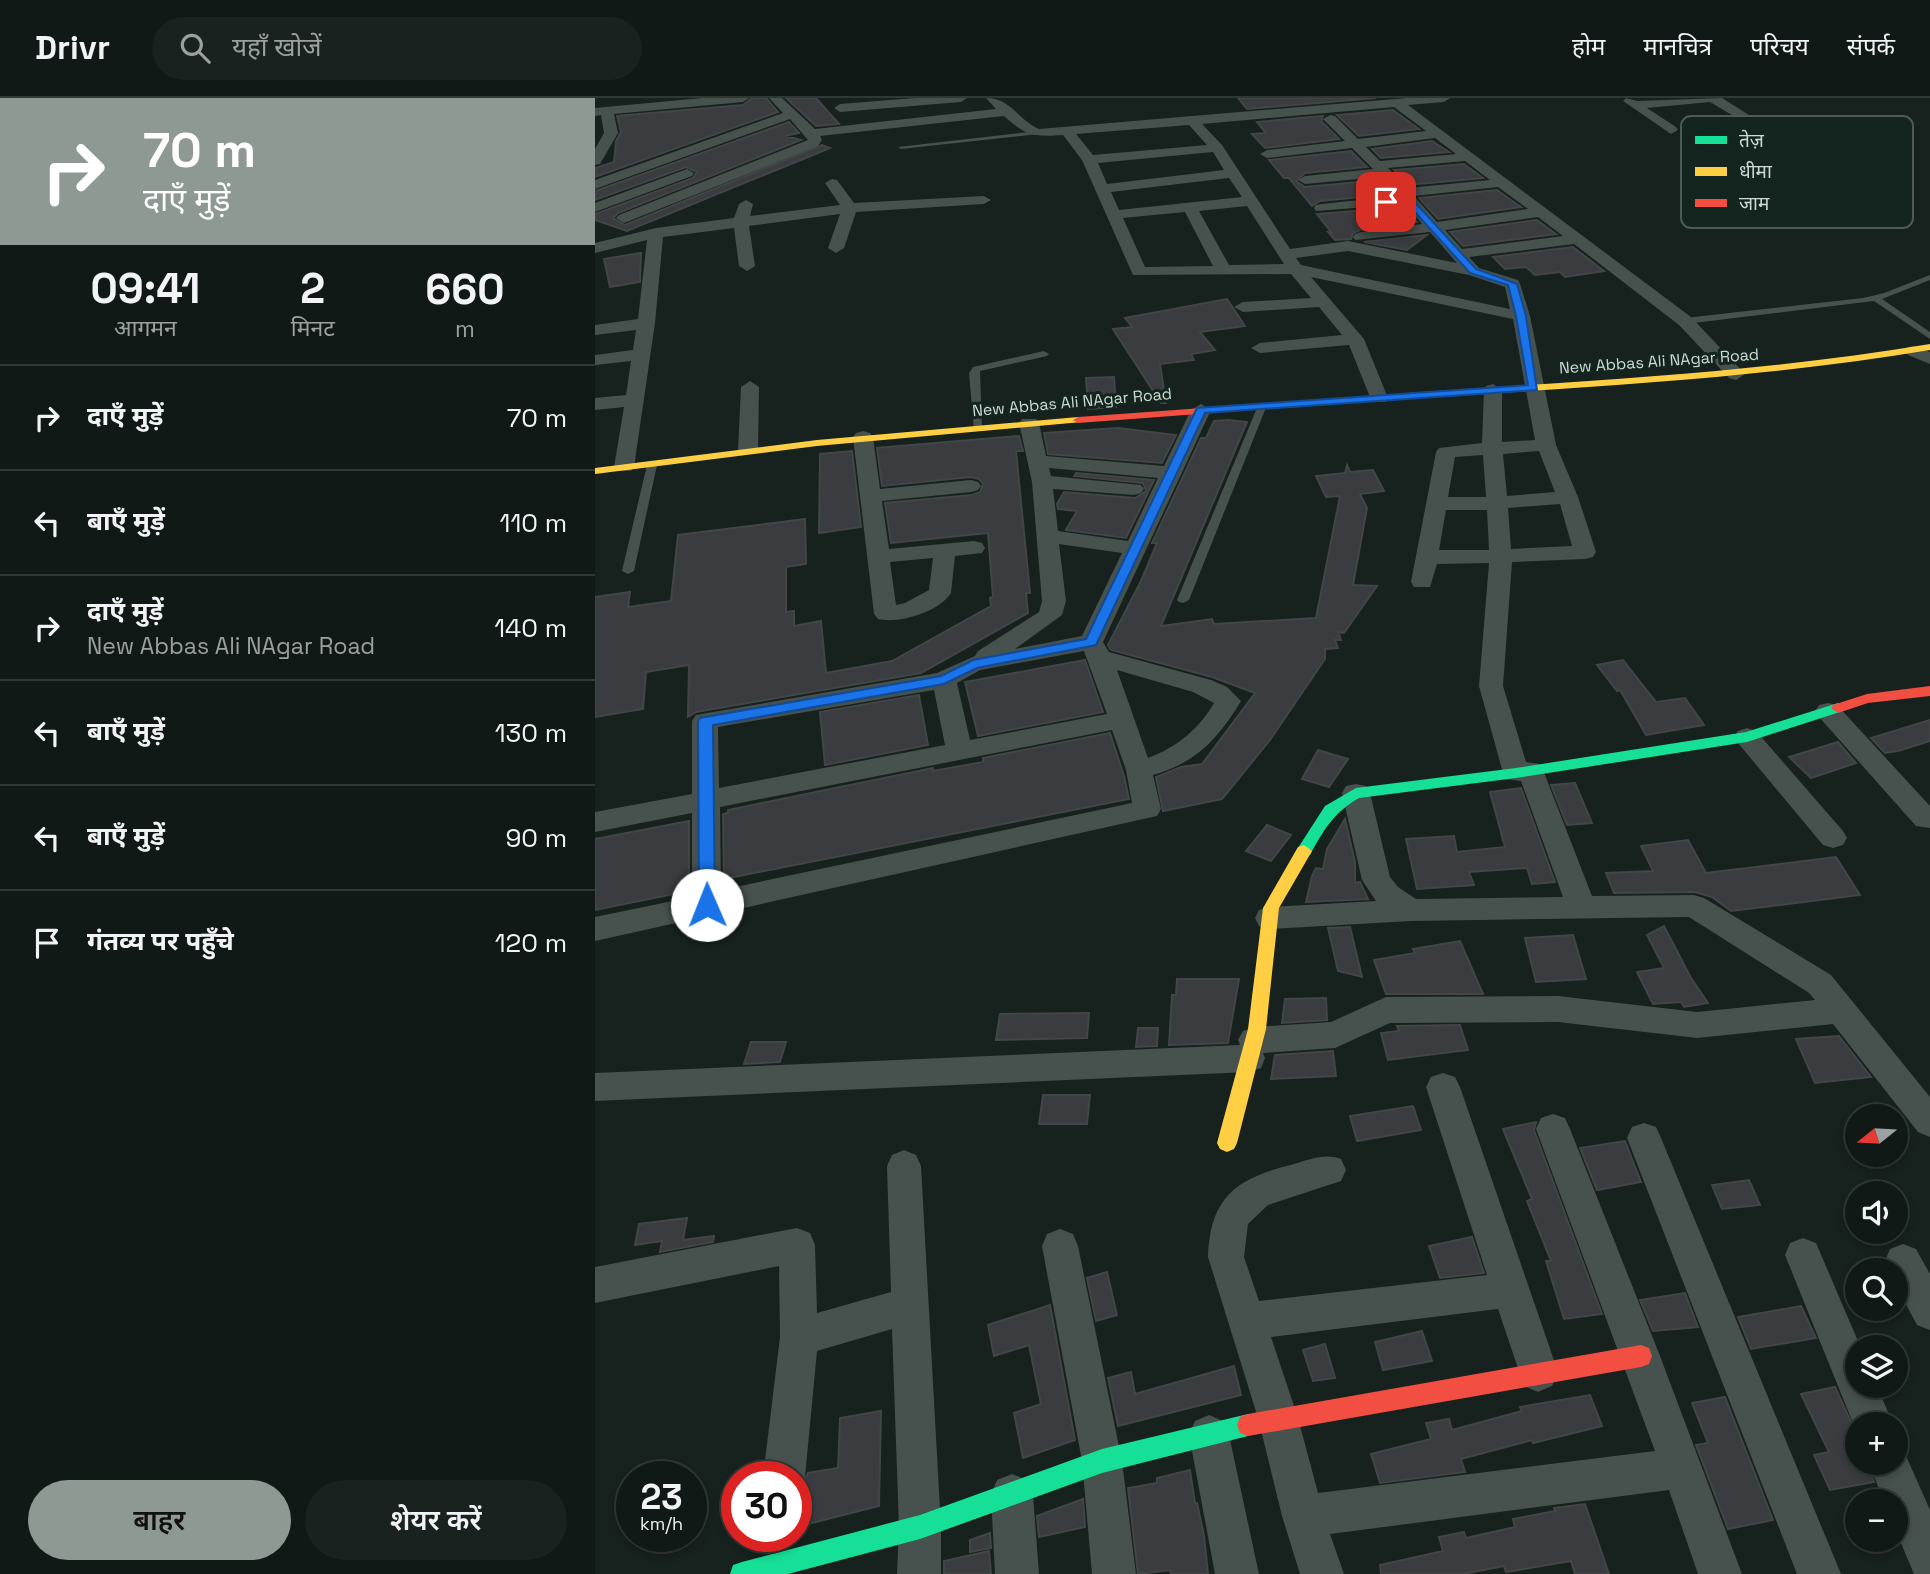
<!DOCTYPE html>
<html lang="hi">
<head>
<meta charset="utf-8">
<style>
  :root { --surface:#111916; --page:#1a221f; --text:#f1f3f6; --muted:#9ca0a1; --line:#303835; --accent:#8e9994 }
  body { margin:0; font-family:"Space Grotesk","Noto Sans Devanagari",sans-serif; background:var(--page); color:var(--text); height:100vh; display:flex; flex-direction:column; font-size:26px; white-space:nowrap }
  * { box-sizing:border-box; margin:0 }
  p { font-size:23px; color:var(--muted) }
  .icon { flex:none; width:38px; height:38px; fill:none; stroke:currentColor; stroke-width:2; stroke-linecap:round; stroke-linejoin:round }
  .map { position:relative; flex:1; overflow:hidden }
  .drawer { display:flex; flex-direction:column; background:var(--surface); width:595px }
  .drawer>* { flex:none }
  .top-card { background:#8e9994; color:#fff; overflow:hidden }
  .needle { width:46px; rotate:252deg }
  .fabs { position:absolute; left:1250px; top:1006px; display:grid; gap:14px }
  .fabs a { display:grid; place-items:center; width:63px; height:63px; border-radius:50%; background:var(--surface); box-shadow:0 4px 10px #0003,0 0 0 2px var(--line); font-size:35px }
  .speed { position:absolute; left:21px; top:1363px; display:flex; gap:14px; font-size:35px; font-weight:700; text-align:center }
  .speed>* { display:grid; place-content:center; width:91px; height:91px; border-radius:50%; background:var(--surface); box-shadow:0 4px 10px #0003,0 0 0 2px var(--line); line-height:1 }
  .speed small { font-size:18px; font-weight:400 }
  .speed .limit { border:10px solid #d22; background:#fff; color:#111 }
  .pin { position:absolute; display:grid; place-items:center; width:60px; height:60px; color:#fff; margin:-30px; border-radius:14px; box-shadow:0 4px 10px #0006 }
  .me { position:absolute; width:77px; margin:-38px; rotate:359deg; stroke-linejoin:round; filter:drop-shadow(0 0 5px #0008) }
  .turn { display:flex; align-items:center; gap:24px; height:147px; padding:0 28px; font-size:32px }
  .turn .icon { width:91px; height:91px; stroke-width:2.5 }
  .turn b { display:block; font-size:49px; line-height:60px }
  .eta { display:flex; justify-content:space-evenly; align-items:center; height:119px; text-align:center }
  .eta b { font-size:42px; font-weight:600; line-height:49px }
  .cta { display:flex; gap:14px; margin-top:auto; padding:14px 28px }
  .cta a { flex:1; height:80px; border-radius:42px; background:var(--accent); color:#111; font-size:28px; font-weight:600; line-height:80px; text-align:center }
  .cta a+a { background:var(--page); color:var(--text) }
  ul { padding:0; list-style:none }
  li { display:flex; align-items:center; gap:21px; height:105px; padding:0 28px; border-top:2px solid var(--line) }
  li div { flex:1 }
  li b { display:block; font-size:26px }
  li em { font-style:normal }
  header { display:flex; align-items:center; gap:42px; box-sizing:border-box; height:98px; padding:0 35px; background:var(--surface); border-bottom:2px solid var(--line) }
  header strong { font-size:33px }
  nav { display:flex; gap:38px; margin-inline-start:auto; font-size:24px }
  .search { width:490px; height:63px; background:var(--page); display:flex; align-items:center; gap:18px; box-sizing:border-box; padding:0 24px; border-radius:38px; color:var(--muted); font-size:26px }
  main { display:flex; flex:1; min-height:0 }
  .map>svg:first-child { display:block }
</style>
</head>
<body>
<header>
<strong>Drivr</strong>
<div class="search"><svg class="icon" aria-label="search" viewBox="0 0 24 24"><circle cx="10" cy="10" r="6"/><path d="M15 15l6 6"/></svg>यहाँ खोजें</div>
<nav><a>होम</a><a>मानचित्र</a><a>परिचय</a><a>संपर्क</a></nav>
</header>
<main>
<section class="drawer">
<div class="top-card">
<div class="turn"><svg class="icon" aria-label="right" viewBox="0 0 24 24"><path d="M7 20v-9h11M14 6l5 5-5 5"/></svg><div><b>70 m</b>दाएँ मुड़ें</div></div>
</div>
<div class="eta">
<div><b>09:41</b><p>आगमन</p></div>
<div><b>2</b><p>मिनट</p></div>
<div><b>660</b><p>m</p></div>
</div>
<ul>
<li><svg class="icon" aria-label="right" viewBox="0 0 24 24"><path d="M7 20v-9h11M14 6l5 5-5 5"/></svg><div><b>दाएँ मुड़ें</b></div><em>70 m</em></li>
<li><svg class="icon" aria-label="left" viewBox="0 0 24 24"><path d="M17 20v-9H6M10 6l-5 5 5 5"/></svg><div><b>बाएँ मुड़ें</b></div><em>110 m</em></li>
<li><svg class="icon" aria-label="right" viewBox="0 0 24 24"><path d="M7 20v-9h11M14 6l5 5-5 5"/></svg><div><b>दाएँ मुड़ें</b><p>New Abbas Ali NAgar Road</p></div><em>140 m</em></li>
<li><svg class="icon" aria-label="left" viewBox="0 0 24 24"><path d="M17 20v-9H6M10 6l-5 5 5 5"/></svg><div><b>बाएँ मुड़ें</b></div><em>130 m</em></li>
<li><svg class="icon" aria-label="left" viewBox="0 0 24 24"><path d="M17 20v-9H6M10 6l-5 5 5 5"/></svg><div><b>बाएँ मुड़ें</b></div><em>90 m</em></li>
<li><svg class="icon" aria-label="arrive" viewBox="0 0 24 24"><path d="M6 21V4h12l-3 4 3 4H6"/></svg><div><b>गंतव्य पर पहुँचे</b></div><em>120 m</em></li>
</ul>
<div class="cta"><a>बाहर</a><a>शेयर करें</a></div>
</section>
<div class="map">
<svg width="1335" height="1476" viewBox="0 0 1335 1476">
  <rect width="100%" height="100%" fill="#17211d"/>
  <path fill="#3b3c40" stroke="#424646" stroke-width="2" d="M157,0H171L183,14L0,79V70L19,64L21,43L26,34L22,18L148,7Z
    M191,0H221L244,26L221,28Z
    M643,0H781L652,11Z
    M798,12L824,31L764,38L742,17Z
    M728,18L726,23L744,41L670,50L657,36L671,35L662,24Z
    M194,24L204,35L190,38L206,42L23,115L18,120L30,127L227,47L235,50L32,133L0,122V116L98,80L102,74L91,69L0,102V93Z
    M837,43L854,54L786,60L777,51Z
    M756,53L772,69L710,75L701,83L710,89L784,82L797,96L725,103L717,108L694,80H689L674,62Z
    M869,66L888,80L813,87L799,72Z
    M902,92L926,109L843,121L824,100Z
    M809,109L822,124L765,132L758,135L756,141L740,142L733,134H736L722,116Z
    M942,122L961,136L868,148L855,134Z
    M832,137L812,152L769,144Z
    M978,149L1009,173L970,179L965,174L940,177L931,169L910,171L898,159Z
    M46,155L45,184L15,189L9,161Z
    M632,201L650,228L605,234L620,252L596,256L599,262L565,266L571,305H566L518,231L537,229L530,220Z
    M519,279L521,309L493,311L491,280Z
    M633,322L652,324L566,528L617,521L619,526L721,520L745,398L731,399L721,378L750,375L752,367L755,374L778,372L789,393L765,396L772,410L758,487L782,488L749,535L743,534L746,542H740L743,550L730,551V561L675,642L627,701L568,713L561,679L586,669L607,666L660,595L617,579L516,552L513,547L546,483L562,445H557L606,340H611L619,323Z
    M523,330L581,337L567,365L453,356L449,335Z
    M424,338L428,353H421L435,495H431L433,515L326,575L101,614L93,619L94,567L51,574L48,611L0,619V499L35,494L33,509L76,503L83,437L210,421L211,466L191,469V514L199,513V528L226,523L231,575L297,563L396,508L395,500L398,499L393,435L296,445L290,405L377,397L385,394L388,386L384,381L376,379L287,388L282,350Z
    M257,353L266,429L224,435L225,356Z
    M481,375L559,382L531,440L471,432L482,413L463,411L462,406L469,394L540,400L551,393L548,385L479,378Z
    M490,562L508,614L383,638L370,584Z
    M1028,562L1061,604L1090,600L1109,627L1051,637L1025,592L1022,593L1002,567Z
    M324,597L333,647L230,667L225,614Z
    M1335,622V643L1303,653L1290,655L1276,640Z
    M515,635L529,678L534,701L129,781L128,716L133,715V712L338,670V673L388,664V660Z
    M1243,644L1261,665L1216,680L1194,659Z
    M723,652L753,661L734,689L707,681Z
    M980,685L997,725L972,727L956,687Z
    M926,690L960,784L937,786L932,770L874,774L879,787L822,791L811,741L859,738L862,754L910,749L895,694Z
    M750,721L760,764V785L765,784L773,801L711,804L717,778L721,770L728,771L732,751Z
    M94,723V793L0,812V741Z
    M672,727L696,737L676,763L651,753Z
    M1093,742L1111,775L1241,759L1265,797L1136,813L1117,799L1100,794L1019,795L1011,775L1058,773L1046,748Z
    M1069,828L1096,880L1113,905L1089,909L1086,904L1058,906L1042,874L1069,870L1052,837Z
    M755,829L767,879L743,873L733,830Z
    M978,837L991,881L941,884L930,840Z
    M865,843L888,896H791L779,862L820,855L818,851Z
    M582,881H644L633,945L574,947L577,897H581Z
    M731,900L732,922L687,925L690,901Z
    M494,915L492,940L401,942L405,916Z
    M865,927L873,952L793,962L786,935L804,933L802,928Z
    M543,930H563L562,948L541,949Z
    M1244,938L1276,979L1220,985L1201,941Z
    M156,944H191L185,964L149,966Z
    M738,953L741,978L676,981L680,957Z
    M448,997H495L492,1026H444Z
    M818,1008L826,1032L762,1043L755,1018Z
    M941,1024L939,1032L1007,1216L969,1221L951,1163H956L932,1103L937,1101L908,1031Z
    M1030,1043L1046,1084L1002,1092L985,1050Z
    M1154,1082L1165,1107L1127,1111L1117,1087Z
    M92,1120L88,1142L119,1138L118,1144L65,1154L67,1143L40,1147L44,1126Z
    M877,1139L889,1175L845,1180L834,1148Z
    M512,1174L522,1217L501,1223L492,1180Z
    M1090,1195L1103,1229L1058,1233L1045,1202Z
    M455,1207L480,1342L428,1360L419,1315L446,1306L434,1247L399,1258L393,1227Z
    M1206,1208L1221,1240L1156,1251L1143,1219Z
    M827,1233L837,1263L788,1272L780,1244Z
    M730,1246L740,1280L718,1283L708,1252Z
    M639,1268L646,1297L523,1328L513,1280L536,1274L540,1296Z
    M1240,1289L1262,1337V1365H1272L1279,1384L1235,1392L1219,1357L1234,1354L1206,1296Z
    M995,1297L1007,1328L938,1345L937,1342L866,1361L870,1374L785,1385L776,1356L836,1341L831,1325L854,1321L857,1332L927,1313L925,1309Z
    M1130,1299L1178,1422L1133,1431L1101,1347L1113,1345L1097,1305Z
    M286,1313L284,1408L201,1429L203,1396L213,1375L243,1370L245,1320Z
    M595,1372L600,1405H602L609,1438L613,1476H576L575,1472L543,1476L533,1390L562,1385V1380Z
    M488,1401L490,1429L444,1439L442,1418Z
    M990,1406L1014,1476H980L976,1463L911,1474L909,1468L868,1476H786L785,1467L848,1453L844,1439L869,1434L871,1440L920,1429L918,1421L960,1413L959,1410Z
    M395,1435L396,1450L375,1454V1442Z
    M394,1453L396,1476H349V1463Z"/>
  <g fill="none" stroke-linecap="round" stroke-linejoin="round">
    <path fill="#47514d" fill-rule="evenodd" d="M442,33L444,36L306,51L303,49Z
      M1335,177V182L1287,201L1335,234V241L1279,203L1090,226L1086,223L1090,220L1268,200L1289,195Z
      M449,253L454,256L452,258L385,273L387,330L379,332L374,275L378,269Z
      M664,305L672,307L594,502L588,505L584,504L582,502Z
      M57,364L62,367L39,473L33,476L27,473L52,367Z"/>
    <path fill="#47514d" fill-rule="evenodd" d="M107,0H154L148,4L19,16L23,35L5,66L0,67V51L9,35L6,17L0,18V10Z
      M174,0H187L220,31L401,11L391,0C416,0 422,21 444,31L812,0H855L849,4L813,7L1096,219L1150,276L1141,282L1134,280L1084,227L979,146L874,159L884,170L923,182L925,186L935,218L961,347L983,399L1001,454L998,459L990,461L917,464L908,588L931,664L944,666L948,672L997,798L1099,797L1109,800L1236,877L1335,999V1039L1323,1034L1238,926L1102,940L963,924L795,925L740,950L668,955L670,960L666,970L654,974L0,1003V975L645,947L643,942L648,933L659,929L736,924L791,899L963,898L1102,914L1220,902L1214,895L1094,819L816,823L675,831L664,828L660,820L664,812L675,809L781,803L767,782L747,695L751,688L761,686L771,688L775,695L795,779L803,789L821,801L968,799L926,683L912,681L908,675L884,588L894,465L842,466L835,489H819L816,484L841,354L844,350L887,345L889,292L891,288L898,286L907,292V344L940,342L918,221L716,179L769,241L793,300L791,304H777L754,247L665,255L656,250L665,245L747,237L724,209L648,214L639,209L648,204L716,200L696,176L538,177L487,62L468,37C439,39 431,38 409,18L225,38L227,42L223,48L29,125L21,120L24,117L213,42L195,21L0,91V82L188,15ZM799,9L831,33L763,41L740,18L735,17L728,21L750,43L672,52L665,56L672,60L757,50L778,71L710,78L703,82L710,86L785,79L802,98L726,106L721,107L719,110L721,113L810,106L827,126L766,134L760,136L758,139L760,142L835,134L862,165L753,143L695,151L627,47L607,26ZM594,27L612,47L498,57L481,36ZM840,40L861,56L785,63L771,49ZM618,54L629,72L512,86L503,65ZM870,63L895,82L812,90L793,70ZM634,80L647,99L524,112L516,94ZM903,89L933,111L842,124L819,98ZM652,108L689,166L634,167L604,113ZM590,114L618,168L550,169L528,120ZM943,119L968,138L867,151L850,132ZM753,153L874,177L910,189L915,211L706,167L701,160ZM944,353L960,394L912,398L908,356ZM888,357L891,399H853L860,359ZM965,406L977,448L916,451L913,410ZM851,412H892L894,452H844Z
      M320,0H372L366,4L245,14L239,10L245,6Z
      M1031,0L1042,3L1127,0L1154,17L1152,20H1142L1115,4L1052,10L1081,29L1083,32L1076,36L1028,3Z
      M92,71L99,75L97,78L0,114V105Z
      M237,81L242,82L259,105L389,98L396,102L389,106L261,114L249,150L241,155L233,150L245,116L154,128L160,168L152,173L144,168L139,130L68,139L60,225L39,369L36,373H22L19,369L29,309L0,312V300L31,297L36,263L0,267V257L38,252L41,232L0,237V227L43,221L52,142L0,155V145L61,130L139,120L144,106L151,102L158,106L155,118L245,107L230,85Z
      M1319,248L1335,254V266L1313,257L1310,253L1313,249Z
      M155,283L164,289L163,352L160,356H146L143,352L146,289Z
      M606,306L616,312L508,544L514,554L616,582L632,589L646,603C624,640 601,665 558,677L566,711L562,718L0,843V819L97,799V715L0,734V714L97,696V623L101,617L342,575L380,558L383,553L444,514L447,503L437,384L424,325L427,321H441L444,325L451,358L569,368L596,312ZM454,370L563,380L533,443L463,433L458,391L539,397L546,395L549,391L546,387L456,378ZM464,446L527,455L487,538L420,551L467,517L471,503ZM489,553L512,616L375,642L362,585L385,572ZM522,572L598,594L619,605C603,632 582,649 553,660ZM339,592L350,647L124,690L123,629ZM517,632L531,672L537,705L126,792L125,709Z
      M268,333L275,335L278,339L285,391L376,382L383,384L386,388L383,392L376,394L287,403L294,451L379,443L387,445L390,450L387,455L360,458L356,495C344,514 304,526 283,521L279,516L258,339L261,335ZM338,460L334,492L310,505L301,507L295,464Z
      M1233,605L1242,607L1335,708V730L1321,728L1224,619L1220,613L1224,607Z
      M1152,630L1161,633L1248,733L1252,740L1248,747L1238,750L1228,747L1143,645L1139,639L1143,633Z
      M848,975L860,979L865,989L963,1274L957,1288L943,1294L929,1288L903,1211L676,1239L703,1320L723,1395L1060,1353L941,1031L946,1020L958,1016L970,1020L975,1031L1065,1258L1147,1476H1103L1074,1392L735,1436L749,1476H705L687,1418L663,1320L613,1159C615,1097 643,1080 699,1066C716,1061 730,1055 746,1061L751,1072L746,1083L673,1107L653,1126L649,1159L664,1203L892,1177L831,989L836,979Z
      M1049,1025L1061,1029L1066,1040L1246,1476H1202L1032,1040L1037,1029Z
      M309,1052L321,1057L326,1068L346,1429V1476H302L304,1429L297,1231L222,1253L210,1379L201,1395V1379H168L185,1239L184,1168L0,1205V1169L202,1130L215,1135L220,1147L222,1215L296,1194L292,1068L297,1057Z
      M465,1131L478,1136L483,1148L527,1363L541,1476H497L487,1363L447,1148L452,1136Z
      M1208,1140L1221,1145L1266,1250H1262V1288H1282L1298,1326H1262V1335L1190,1157L1195,1145Z
      M1308,1146L1321,1151L1335,1176V1232L1322,1227L1300,1186V1172H1294L1290,1163L1295,1151Z
      M614,1317L628,1323L634,1337L664,1476H620L594,1337L600,1323Z
      M1300,1347L1308,1351L1335,1412V1476H1319L1300,1431V1404H1289L1274,1365H1300Z
      M417,1376L432,1382L438,1397L444,1476H400L396,1397L402,1382Z"/>
    <path fill="#16e098" fill-rule="evenodd" d="M1243,605L1248,607L1250,610L1248,613L1152,644L921,680L764,700C739,714 728,733 715,757L709,759L701,753L730,708L761,690L921,670L1151,634Z
      M653,1316L661,1319L664,1327L661,1335L653,1338L507,1375L325,1441L193,1476H135L138,1467L147,1464L325,1417L507,1351Z"/>
    <path fill="#ffcf43" fill-rule="evenodd" d="M1335,246V252C1162,281 988,289 813,301L808,298L813,295C988,283 1162,275 1335,246Z
      M483,319L487,320V324L222,348L0,376V370L222,342Z
      M709,747L717,753L684,810L671,931L642,1045L639,1051L632,1054L625,1051L622,1045L653,931L668,810L703,749Z"/>
    <path fill="#f24e42" fill-rule="evenodd" d="M813,295L818,298L817,300L483,325L478,322L483,319Z
      M1335,588V598L1273,605L1243,615L1236,610L1238,607L1272,596Z
      M1046,1247L1054,1250L1057,1258L1054,1266L1046,1269L653,1338L645,1335L642,1327L645,1319L653,1316Z"/>
  </g>
  <path fill="#1a73e8" stroke="#114b97" stroke-width="2" d="M816,100L881,171L922,186L931,218L942,292L610,315L501,547L382,570L349,586L118,627L120,807L112,813L106,811L104,807L103,623L105,620L346,578L378,562L491,541L602,310L933,287L921,218L913,187L875,175L811,104L791,106L787,104Z"/>
  <g text-anchor="middle" dominant-baseline="central" stroke-width="6" stroke-linejoin="round" paint-order="stroke">
    <g font-size="16" fill="#ced9d4" stroke="#13251e">
      <text transform="translate(1064 263) rotate(-4)">New Abbas Ali NAgar Road</text>
      <text transform="translate(477 304) rotate(-5)">New Abbas Ali NAgar Road</text>
    </g>
  </g>
  <rect x="1086" y="18" width="232" height="112" rx="10" fill="#13251e" stroke="#4b5b55" stroke-width="2"/>
  <rect x="1100" y="38" width="32" height="8" fill="#16e098"/>
  <rect x="1100" y="69" width="32" height="9" fill="#ffcf43"/>
  <rect x="1100" y="101" width="32" height="8" fill="#f24e42"/>
  <g font-size="19" fill="#ced9d4">
    <text x="1144" y="49">तेज़</text>
    <text x="1144" y="80">धीमा</text>
    <text x="1144" y="112">जाम</text>
  </g>
</svg>
<div class="fabs">
<a><svg class="needle" viewBox="-14 -14 28 28"><path d="M0-13l5 13h-10z" fill="#e53935"/><path d="M0 13l5-13h-10z" fill="#9ca0a1"/></svg></a>
<a><svg class="icon" aria-label="sound" viewBox="0 0 24 24"><path d="M4 9h4l5-4v14l-5-4H4zM17 9q2 3 0 6"/></svg></a>
<a><svg class="icon" aria-label="search" viewBox="0 0 24 24"><circle cx="10" cy="10" r="6"/><path d="M15 15l6 6"/></svg></a>
<a><svg class="icon" aria-label="layers" viewBox="0 0 24 24"><path d="M12 4l9 5-9 5-9-5zM3 14l9 5 9-5"/></svg></a>
<a>+</a>
<a>−</a>
</div>
<div class="speed"><div>23<small>km/h</small></div><div class="limit">30</div></div>
<div class="pin" style="left:791px;top:104px;background:#d93025"><svg class="icon" aria-label="arrive" viewBox="0 0 24 24"><path d="M6 21V4h12l-3 4 3 4H6"/></svg></div>
<svg class="me" style="left:112px;top:807px" viewBox="-20 -20 40 40"><circle r="19" fill="#fff"/><path d="M0-13L10 11 0 6-10 11z" fill="#1a73e8"/></svg>
</div>
</main>
</body>
</html>
